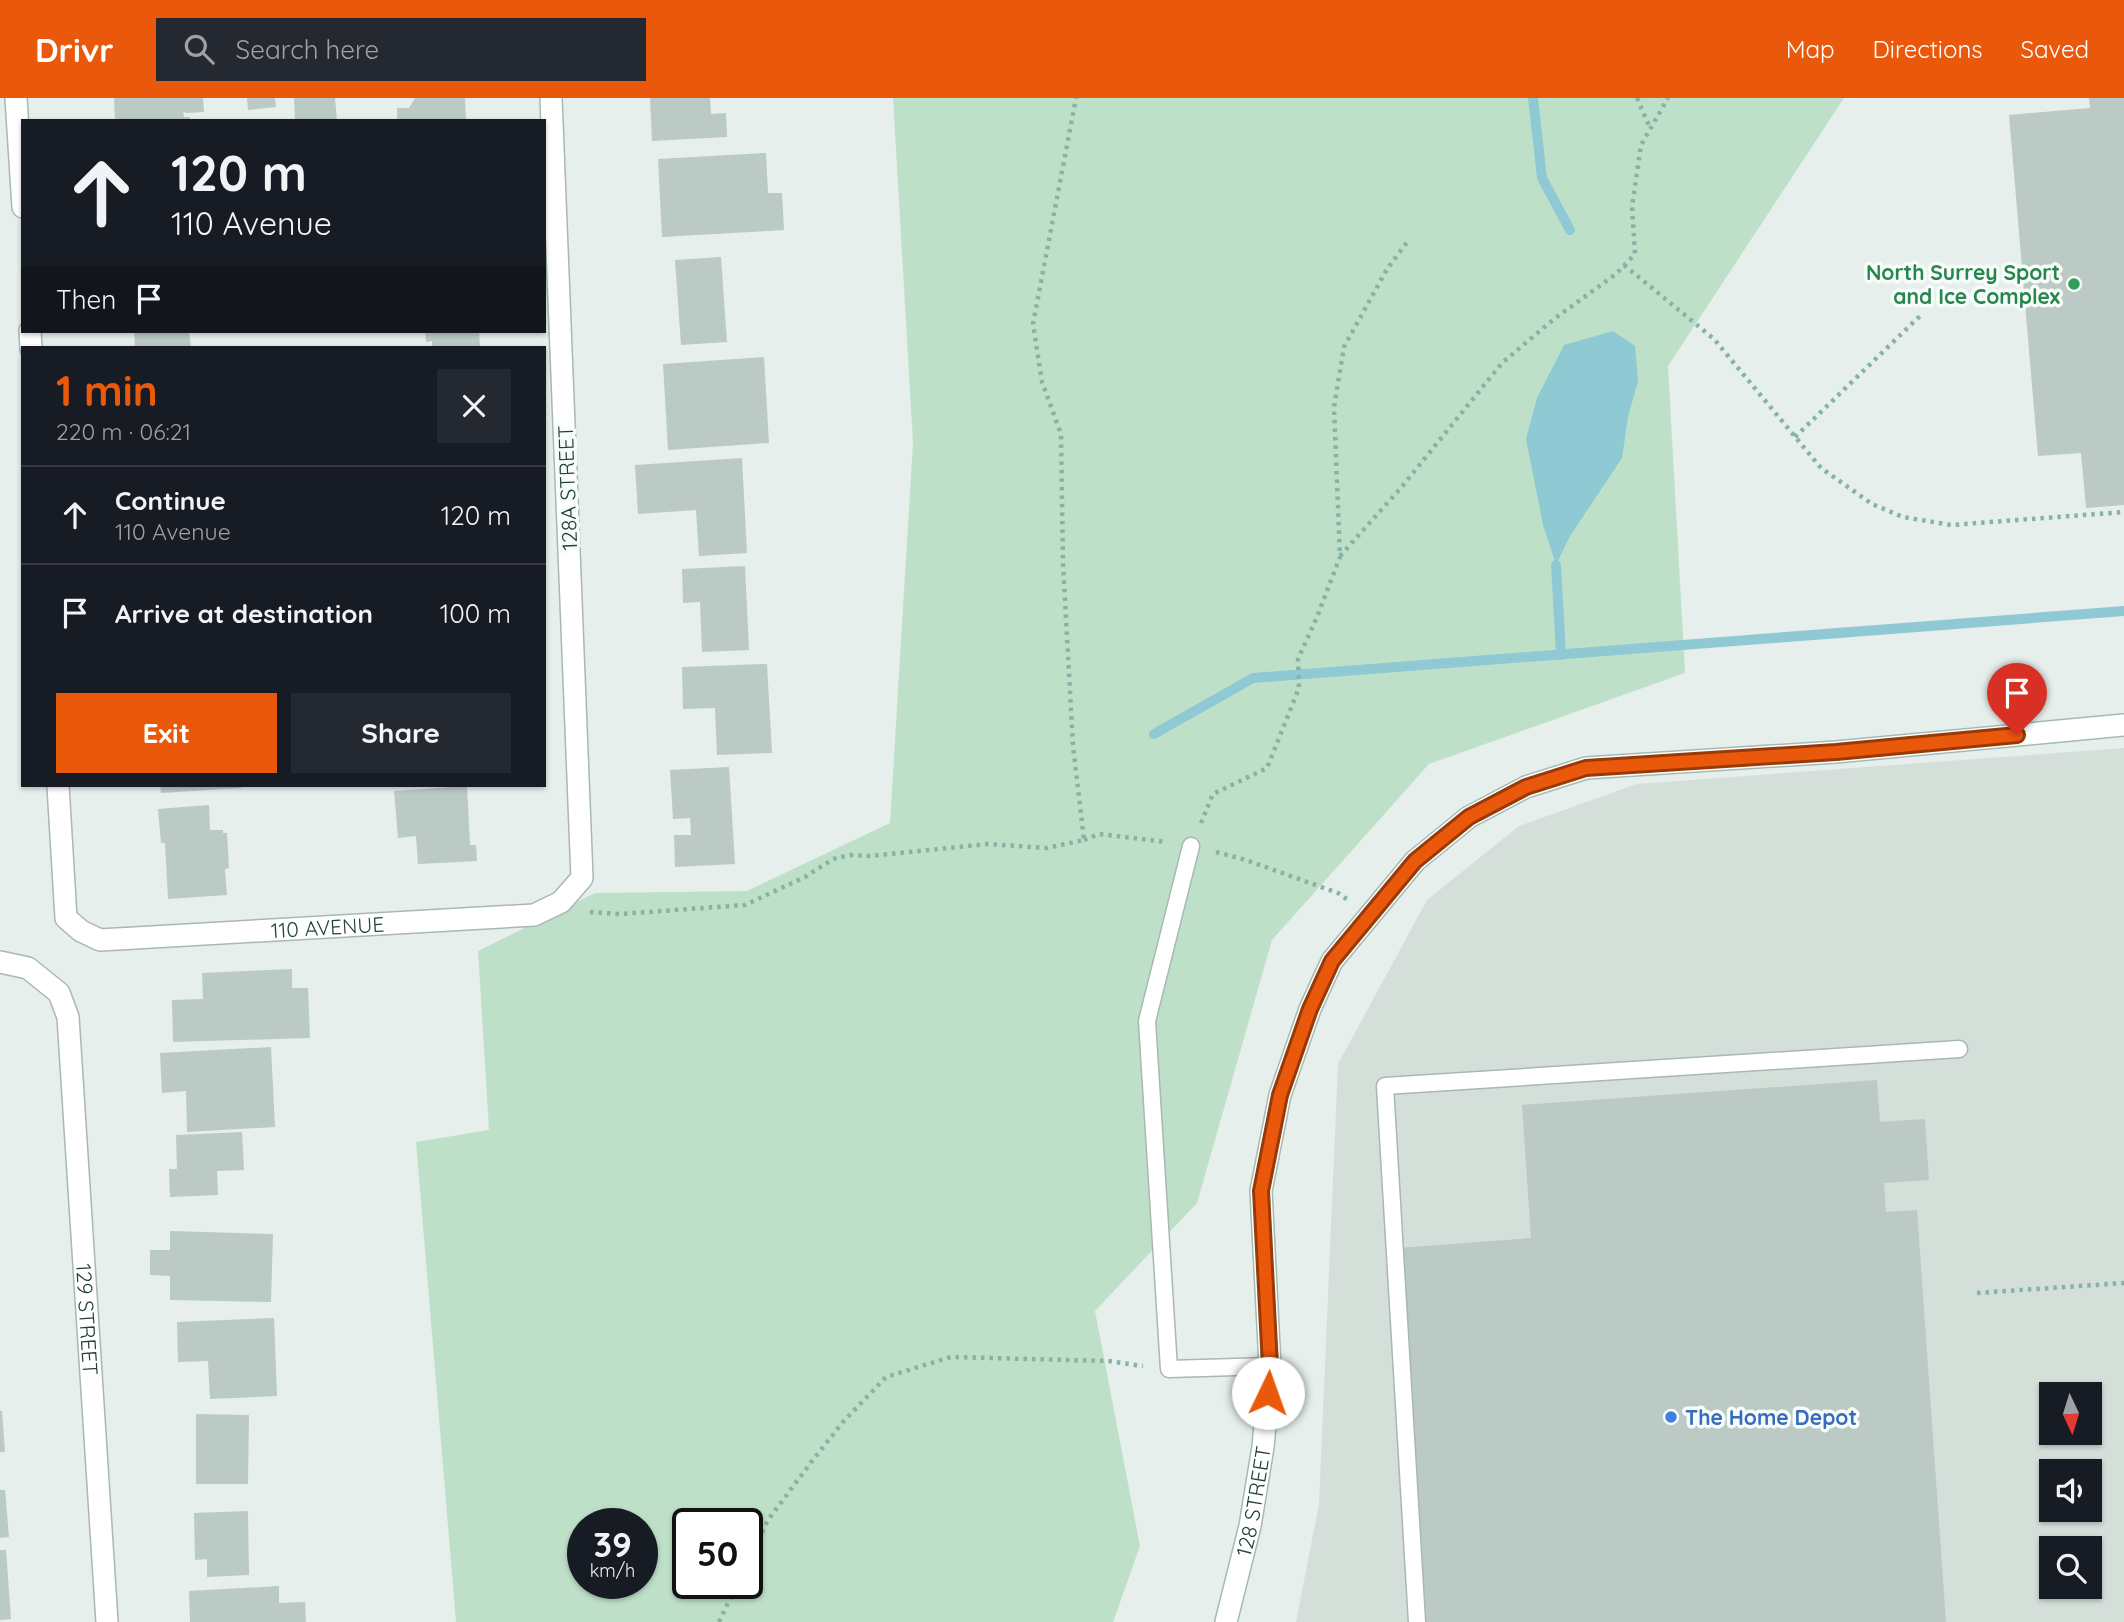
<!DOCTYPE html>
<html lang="en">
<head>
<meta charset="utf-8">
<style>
  :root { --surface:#171b24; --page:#242831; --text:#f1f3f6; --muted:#9ea1a6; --line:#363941; --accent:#ea580c }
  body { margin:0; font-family:Quicksand,sans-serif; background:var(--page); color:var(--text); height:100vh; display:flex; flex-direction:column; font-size:26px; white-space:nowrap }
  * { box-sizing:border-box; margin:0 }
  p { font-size:23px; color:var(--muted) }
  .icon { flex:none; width:38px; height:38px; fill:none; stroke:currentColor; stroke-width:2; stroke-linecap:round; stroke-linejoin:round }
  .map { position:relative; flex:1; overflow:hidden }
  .sheet { position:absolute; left:21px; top:248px; width:525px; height:441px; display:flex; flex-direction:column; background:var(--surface); border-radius:0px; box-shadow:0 2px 5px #0004 }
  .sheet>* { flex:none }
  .guide { position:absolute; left:21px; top:21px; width:525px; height:214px; border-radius:0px; box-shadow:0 2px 5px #0004; background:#171b24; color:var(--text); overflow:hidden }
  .needle { width:46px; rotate:176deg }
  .fabs { position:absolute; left:2039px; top:1284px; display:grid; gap:14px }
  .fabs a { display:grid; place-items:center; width:63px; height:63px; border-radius:0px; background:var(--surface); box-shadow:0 2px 5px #0004; font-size:35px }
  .speed { position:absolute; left:567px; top:1410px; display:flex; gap:14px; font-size:35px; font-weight:700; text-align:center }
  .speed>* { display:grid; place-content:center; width:91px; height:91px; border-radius:50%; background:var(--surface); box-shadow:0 2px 5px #0004; line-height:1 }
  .speed small { font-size:18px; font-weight:400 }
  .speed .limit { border:4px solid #111; border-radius:10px; background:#fff; color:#111 }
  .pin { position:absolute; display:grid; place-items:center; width:60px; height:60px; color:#fff; margin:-72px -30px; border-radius:50% 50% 50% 0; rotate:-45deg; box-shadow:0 0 7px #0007 }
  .pin .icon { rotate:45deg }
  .me { position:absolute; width:77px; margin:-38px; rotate:3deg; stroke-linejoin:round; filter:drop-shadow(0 0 5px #0008) }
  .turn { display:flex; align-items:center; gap:24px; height:147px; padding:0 35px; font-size:32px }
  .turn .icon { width:91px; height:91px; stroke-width:2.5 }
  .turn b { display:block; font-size:49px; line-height:60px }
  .then { display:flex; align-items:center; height:66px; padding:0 35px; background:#0003; gap:14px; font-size:26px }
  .round { display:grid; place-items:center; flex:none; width:74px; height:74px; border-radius:0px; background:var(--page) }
  .summary { display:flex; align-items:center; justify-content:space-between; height:119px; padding:0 35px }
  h1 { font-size:42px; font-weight:700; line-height:52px; color:var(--accent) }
  .action { display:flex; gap:14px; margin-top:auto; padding:14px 35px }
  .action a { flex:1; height:80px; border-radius:0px; background:var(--accent); color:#fff; font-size:28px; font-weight:700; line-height:80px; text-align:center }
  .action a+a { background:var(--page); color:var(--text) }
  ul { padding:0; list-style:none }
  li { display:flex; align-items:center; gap:21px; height:98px; padding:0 35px; border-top:2px solid var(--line) }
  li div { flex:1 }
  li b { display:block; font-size:26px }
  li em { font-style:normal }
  header { display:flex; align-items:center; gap:42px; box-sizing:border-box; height:98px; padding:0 35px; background:var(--accent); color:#fff }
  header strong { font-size:33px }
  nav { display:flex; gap:38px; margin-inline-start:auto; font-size:24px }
  .search { width:490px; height:63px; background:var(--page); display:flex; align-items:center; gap:18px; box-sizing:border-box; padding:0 24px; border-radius:0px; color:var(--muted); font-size:26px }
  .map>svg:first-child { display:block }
</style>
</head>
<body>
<header>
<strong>Drivr</strong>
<div class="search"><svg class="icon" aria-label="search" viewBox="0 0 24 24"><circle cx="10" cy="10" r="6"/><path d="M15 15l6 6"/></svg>Search here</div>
<nav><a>Map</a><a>Directions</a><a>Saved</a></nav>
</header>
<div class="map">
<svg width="2124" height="1524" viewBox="0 0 2124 1524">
  <rect width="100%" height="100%" fill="#e6efeb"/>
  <path fill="#d4dfda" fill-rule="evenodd" d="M2124,650V1524H1296L1319,1406L1338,966L1427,802L1519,728L1637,686ZM2051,1297H2090V1335H2051ZM2051,1374H2090V1412H2051ZM2051,1451H2090V1489H2051Z"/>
  <path fill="#bfe0c8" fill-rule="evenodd" d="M893,0H1844L1668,268L1685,575L1429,666L1272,842L1197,1105L1095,1213L1140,1448L1113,1524H456L416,1044L489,1032L478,853L595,795L747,793L890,725L913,345ZM583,1426H642V1486H583ZM688,1426H747V1486H688Z"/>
  <path fill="#8ec9d4" d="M1613,233L1635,248L1638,283L1628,319L1622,360L1570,438L1556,467L1543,427L1526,341L1537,300L1564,247Z"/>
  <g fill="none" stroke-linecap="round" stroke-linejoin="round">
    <path stroke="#8ec9d4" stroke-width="10" d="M1533,0L1542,80L1570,132
      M1556,467L1561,557
      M1154,636L1253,580L2124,513"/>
  </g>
  <path fill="#bbcac4" d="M114,0H203L204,14L186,15L183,13L184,19H190V23H115Z
    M247,0H275L276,9L248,12Z
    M294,0H335L337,23H295Z
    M415,0H465L466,23H397V10H409Z
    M650,0H710L711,16L726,15L727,39L652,43Z
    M2089,0H2124V407L2086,410L2081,355L2038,358L2009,17L2090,10Z
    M766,55L768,95H782L784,132L662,139L658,61Z
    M721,159L727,244L681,247L675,162Z
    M134,233H189L191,250H135Z
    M425,233H479L480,250H432V243L426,244Z
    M764,259L769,345L668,352L663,266Z
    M742,360L747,455L699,458L696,412L638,416L635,367Z
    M745,468L749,552L702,554L700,504L683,505L682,471Z
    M767,566L772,655L717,657L715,610L683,611L682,569Z
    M729,669L735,766L675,769L674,737H691L690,720L673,721L670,672Z
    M160,688H241V690L161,695Z
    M467,688L470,747H476L477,763L418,766L416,738L398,740L394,693Z
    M209,707L210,732H223V735H227L229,770L225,771L227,797L168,801L165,745H161L158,711Z
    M292,871V890H308L310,940L173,944L172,902L203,901L202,875Z
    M271,949L275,1029L187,1034L186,993L162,995L160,955Z
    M1877,982L1880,1024L1925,1021L1929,1082L1884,1085L1886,1114L1917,1112L1946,1524H1425L1398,1150L1531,1140L1522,1007Z
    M242,1034L244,1072L217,1073L218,1097L170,1099L169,1071H177L176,1037Z
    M170,1133L273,1136L271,1204L170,1202V1178L150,1177V1152H170Z
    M274,1220L277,1298L210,1301L208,1263L178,1264L177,1224Z
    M0,1313H2L5,1354H0Z
    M196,1316L249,1317L248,1386H196Z
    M0,1392H5L9,1439L0,1440Z
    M248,1413L249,1477L207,1479V1461L195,1462L194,1415Z
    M0,1452H6L11,1521L0,1522Z
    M279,1488V1505L305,1504L306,1524H190L189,1493Z"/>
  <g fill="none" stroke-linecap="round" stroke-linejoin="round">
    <g stroke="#a8b8b2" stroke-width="19">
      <path id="service" d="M1191,748L1147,923L1169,1271L1270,1268
        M1417,1524L1385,988L1959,951"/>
    </g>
    <g stroke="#a8b8b2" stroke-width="24">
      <g id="minor">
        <path d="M16,0L23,109"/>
        <path d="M30,233L31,250"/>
        <path id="s1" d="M58,688L66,820L81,833L100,842L534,817L561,804L582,780L551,0"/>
        <path id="s2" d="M0,864L28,870L59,895L68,919L107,1524"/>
      </g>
    </g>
    <g stroke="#a4bbb3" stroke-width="24">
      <g id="secondary">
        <path id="s3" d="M1226,1524L1250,1428L1263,1349L1270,1268L1261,1093L1280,997L1310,911L1332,863L1415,763L1469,719L1526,689L1586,670L1836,654L2124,627"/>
      </g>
    </g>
    <path stroke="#86b3a5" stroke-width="4.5" stroke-dasharray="3.5 5" stroke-linecap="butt" d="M1637,0L1650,30
      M1624,167L1714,241L1821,370L1872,406L1903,419L1951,427L2124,414
      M1795,339L1921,217
      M1340,458L1400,391L1502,265L1554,221L1616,176L1635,156L1632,109L1641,47L1668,0
      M1201,725L1213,696L1267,670L1299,590L1298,561L1317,519L1340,459L1334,309L1344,249L1387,171L1408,143
      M1084,742L1099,736L1166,744
      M1216,754L1246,762L1338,795L1348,802
      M590,814L620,816L745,807L805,779L833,761L850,757L870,758L988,746L1047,750L1084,742L1073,648L1063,466L1061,336L1042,284L1033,226L1076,0
      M1977,1195L2124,1185
      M747,1465L768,1422L812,1363L843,1324L886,1279L951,1259L1108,1263L1143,1268
      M719,1524L737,1486"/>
    <use href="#service" stroke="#fff" stroke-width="16"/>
    <use href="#minor" stroke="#fff" stroke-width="21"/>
    <use href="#secondary" stroke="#fff" stroke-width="21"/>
  </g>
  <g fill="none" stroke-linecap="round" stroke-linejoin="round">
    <g stroke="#983908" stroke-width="18">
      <path id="route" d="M1268,1295L1270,1268L1261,1093L1280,997L1310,911L1332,863L1415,763L1469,719L1526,689L1586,670L1836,654L2017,637"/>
    </g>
    <use href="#route" stroke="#ea580c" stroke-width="12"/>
  </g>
  <circle fill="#2e9e5b" stroke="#f7fbf9" stroke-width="2.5" cx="2074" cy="186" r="7"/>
  <circle fill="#3f7fe0" stroke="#f7fbf9" stroke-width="2.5" cx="1671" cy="1319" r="7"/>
  <g text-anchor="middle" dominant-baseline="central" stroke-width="7" stroke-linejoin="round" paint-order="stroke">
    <g font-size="21" font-weight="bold" fill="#27864d" stroke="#f7fbf9" text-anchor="end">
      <text x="2060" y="174">North Surrey Sport<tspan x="2060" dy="24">and Ice Complex</tspan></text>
    </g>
    <g font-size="21" fill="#24423a" stroke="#f7fbf9">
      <text transform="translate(567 390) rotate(-92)">128A STREET</text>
      <text stroke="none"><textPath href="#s1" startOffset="401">110 AVENUE</textPath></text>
      <text stroke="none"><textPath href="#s2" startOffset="397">129 STREET</textPath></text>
      <text stroke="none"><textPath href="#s3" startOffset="124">128 STREET</textPath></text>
    </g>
    <g font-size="21" font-weight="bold" fill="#366cbe" stroke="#f7fbf9" text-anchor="start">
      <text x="1685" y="1319">The Home Depot</text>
    </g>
  </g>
</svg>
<div class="fabs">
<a><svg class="needle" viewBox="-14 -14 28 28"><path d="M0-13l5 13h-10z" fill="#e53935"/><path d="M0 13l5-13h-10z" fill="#9ea1a6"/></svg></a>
<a><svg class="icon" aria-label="sound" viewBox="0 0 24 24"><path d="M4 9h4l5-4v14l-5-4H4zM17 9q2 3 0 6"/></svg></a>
<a><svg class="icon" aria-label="search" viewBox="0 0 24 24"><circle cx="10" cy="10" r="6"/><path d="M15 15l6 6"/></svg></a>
</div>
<div class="speed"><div>39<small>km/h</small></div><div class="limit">50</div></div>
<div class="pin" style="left:2017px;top:637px;background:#d93025"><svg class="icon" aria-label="arrive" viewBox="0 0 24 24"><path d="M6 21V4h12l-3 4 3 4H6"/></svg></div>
<svg class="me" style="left:1268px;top:1295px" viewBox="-20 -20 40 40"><circle r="19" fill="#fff"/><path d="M0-13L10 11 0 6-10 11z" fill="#ea580c"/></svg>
<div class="guide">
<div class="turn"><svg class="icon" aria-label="ahead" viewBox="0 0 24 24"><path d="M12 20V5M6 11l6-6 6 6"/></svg><div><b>120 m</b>110 Avenue</div></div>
<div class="then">Then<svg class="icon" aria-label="arrive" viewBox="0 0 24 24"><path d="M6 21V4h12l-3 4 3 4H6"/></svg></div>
</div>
<section class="sheet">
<div class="summary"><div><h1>1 min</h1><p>220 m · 06:21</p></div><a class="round"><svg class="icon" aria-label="close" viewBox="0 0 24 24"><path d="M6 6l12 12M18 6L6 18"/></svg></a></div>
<ul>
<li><svg class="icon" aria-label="ahead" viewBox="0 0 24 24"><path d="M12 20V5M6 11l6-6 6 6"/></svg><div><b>Continue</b><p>110 Avenue</p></div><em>120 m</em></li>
<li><svg class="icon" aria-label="arrive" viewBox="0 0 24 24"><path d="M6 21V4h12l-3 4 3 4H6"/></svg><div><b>Arrive at destination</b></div><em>100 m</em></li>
</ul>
<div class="action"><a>Exit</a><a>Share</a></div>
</section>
</div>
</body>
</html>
